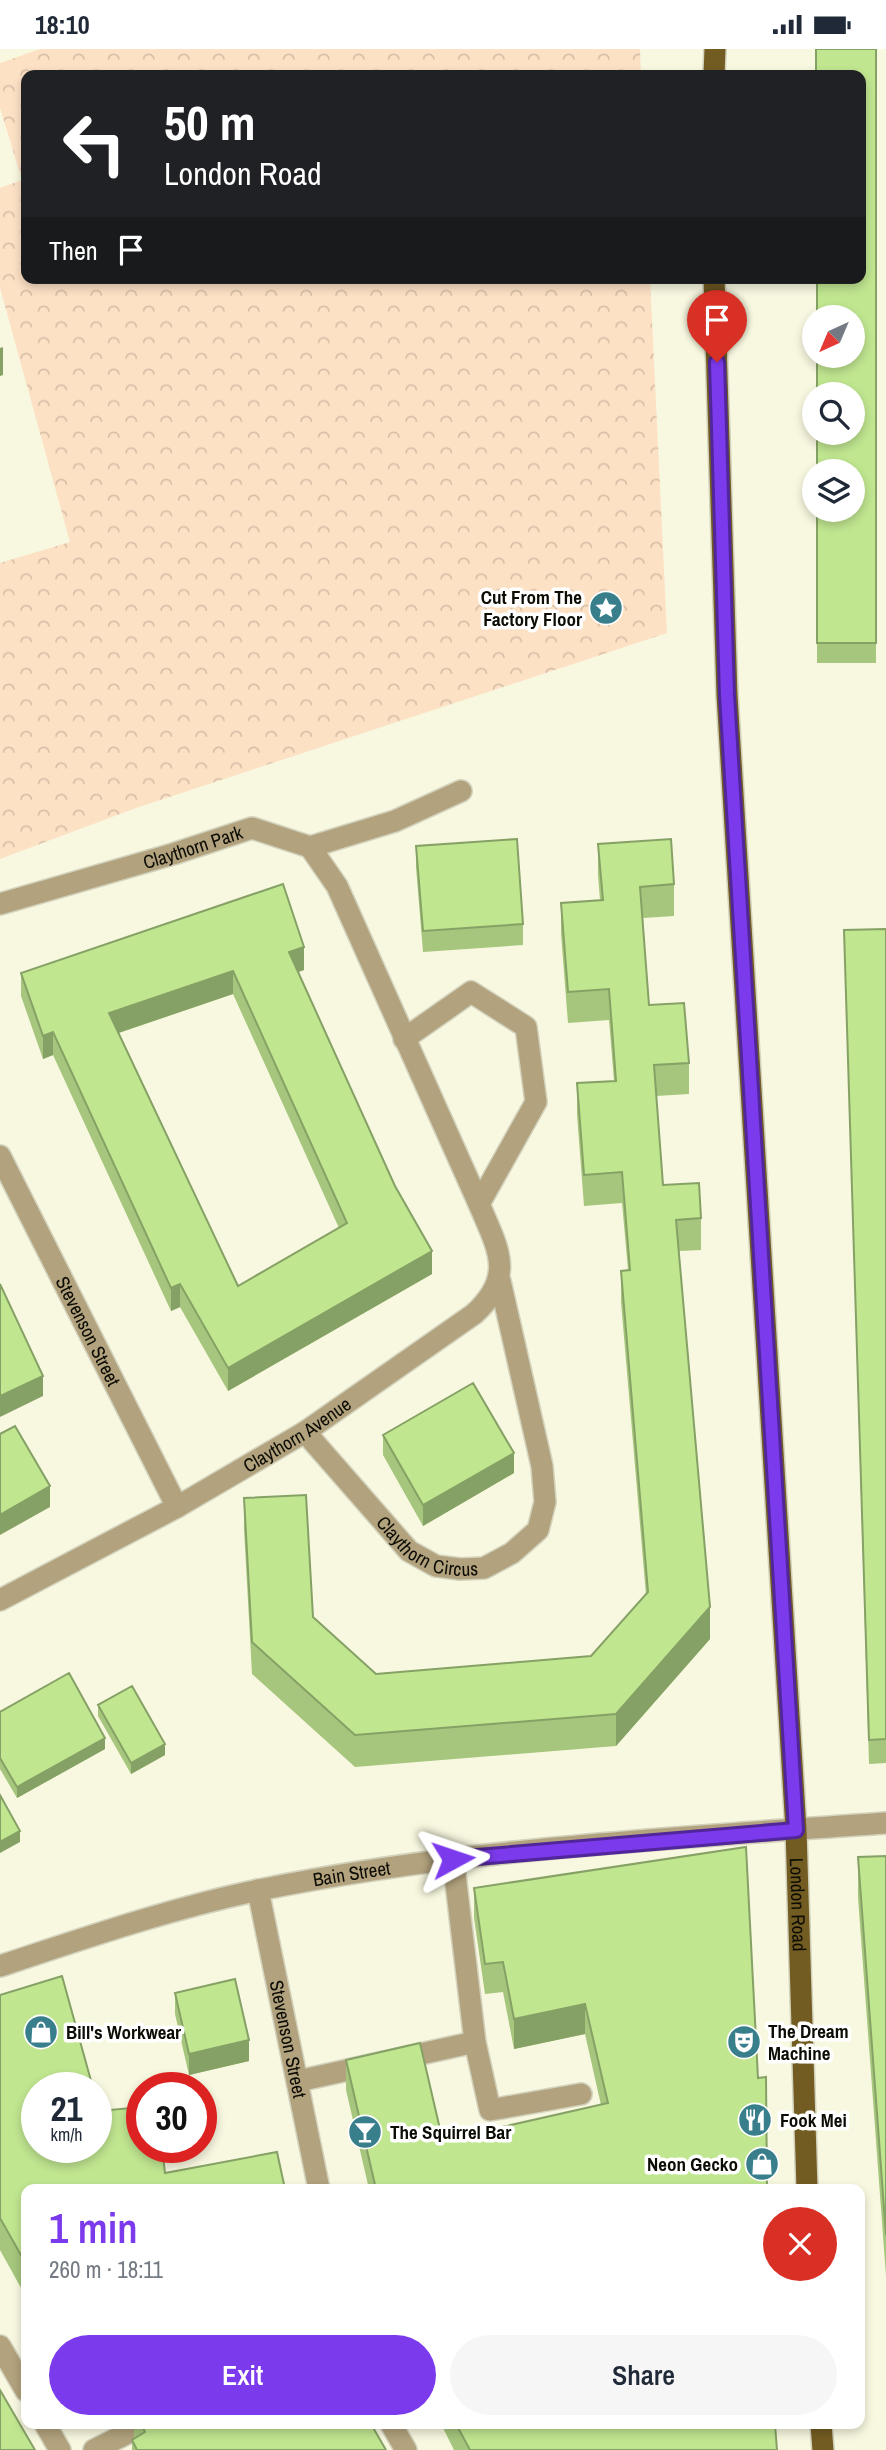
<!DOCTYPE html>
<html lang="en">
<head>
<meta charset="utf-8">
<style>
  :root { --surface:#fff; --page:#f6f6f7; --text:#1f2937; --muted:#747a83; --accent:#7c3aed }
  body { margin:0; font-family:"Archivo Narrow",sans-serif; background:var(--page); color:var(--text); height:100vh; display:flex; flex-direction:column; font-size:26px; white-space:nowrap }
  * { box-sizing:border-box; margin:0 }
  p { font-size:23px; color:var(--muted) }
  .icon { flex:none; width:38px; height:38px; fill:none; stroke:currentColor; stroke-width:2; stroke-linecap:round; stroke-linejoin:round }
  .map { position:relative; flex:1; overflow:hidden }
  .sheet { position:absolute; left:21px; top:2135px; width:844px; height:245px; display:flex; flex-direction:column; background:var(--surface); border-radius:14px; box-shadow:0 4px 10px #0003 }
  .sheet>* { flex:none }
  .top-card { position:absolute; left:21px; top:21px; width:845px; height:214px; border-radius:14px; box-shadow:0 4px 10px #0003; background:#202124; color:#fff; overflow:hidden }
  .needle { width:46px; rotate:224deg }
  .fabs { position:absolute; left:802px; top:256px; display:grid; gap:14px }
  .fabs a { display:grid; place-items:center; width:63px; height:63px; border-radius:50%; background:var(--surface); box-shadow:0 4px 10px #0003; font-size:35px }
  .speed { position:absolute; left:21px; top:2023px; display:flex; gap:14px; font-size:35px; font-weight:700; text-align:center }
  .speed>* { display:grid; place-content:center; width:91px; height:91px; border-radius:50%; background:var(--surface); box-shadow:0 4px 10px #0003; line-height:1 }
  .speed small { font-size:18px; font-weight:400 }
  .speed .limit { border:10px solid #d22; background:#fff; color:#111 }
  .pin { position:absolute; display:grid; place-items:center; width:60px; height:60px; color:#fff; margin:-72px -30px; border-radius:50% 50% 50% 0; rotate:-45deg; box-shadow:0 0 7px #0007 }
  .pin .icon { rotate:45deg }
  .me { position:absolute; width:77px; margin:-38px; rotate:85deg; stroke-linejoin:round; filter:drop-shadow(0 0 5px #0008) }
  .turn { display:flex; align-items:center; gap:24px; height:147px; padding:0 28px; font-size:32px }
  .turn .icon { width:91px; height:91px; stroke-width:2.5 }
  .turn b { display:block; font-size:49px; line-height:60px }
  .then { display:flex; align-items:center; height:66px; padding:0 28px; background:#0003; gap:14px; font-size:26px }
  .round { display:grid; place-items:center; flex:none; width:74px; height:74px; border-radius:37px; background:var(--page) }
  .overview { display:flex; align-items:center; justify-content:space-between; height:119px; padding:0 28px }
  h1 { font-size:42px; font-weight:600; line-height:52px; color:var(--accent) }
  .primary-button { display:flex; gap:14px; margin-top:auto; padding:14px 28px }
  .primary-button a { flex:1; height:80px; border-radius:42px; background:var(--accent); color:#fff; font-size:28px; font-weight:600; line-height:80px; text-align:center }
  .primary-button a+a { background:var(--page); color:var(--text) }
  .status { display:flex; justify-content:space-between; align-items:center; height:49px; padding:0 35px; background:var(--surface); direction:ltr }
  .status svg { height:19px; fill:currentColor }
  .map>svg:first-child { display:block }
</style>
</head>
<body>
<div class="status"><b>18:10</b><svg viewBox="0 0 49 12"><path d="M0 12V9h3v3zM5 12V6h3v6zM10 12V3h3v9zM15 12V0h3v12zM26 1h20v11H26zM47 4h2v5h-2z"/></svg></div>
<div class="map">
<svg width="886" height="2401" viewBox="0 0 886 2401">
  <defs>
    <pattern id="park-crowns" width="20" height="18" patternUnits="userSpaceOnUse" patternTransform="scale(1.75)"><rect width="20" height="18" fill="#fde1c5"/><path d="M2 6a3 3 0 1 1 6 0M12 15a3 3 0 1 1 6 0" fill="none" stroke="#d8c0a8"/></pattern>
  </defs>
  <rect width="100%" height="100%" fill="#f8f8e0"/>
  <path fill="url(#park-crowns)" d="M40,0H640L641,26H26V229H650L667,584L136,759L0,810V514L70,493L0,239V139L22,131L0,59V14Z"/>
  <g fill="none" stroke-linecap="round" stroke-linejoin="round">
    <g stroke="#d2d2bd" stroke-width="24">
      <path id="service" d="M453,1809L475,1993
        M298,2032L475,1993L490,2061L581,2045"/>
    </g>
    <g stroke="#d2d2bd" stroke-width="24">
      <path id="pedestrian" d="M94,2401L146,2375"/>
    </g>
    <g stroke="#d2d2bd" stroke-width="24">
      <g id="minor">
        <path id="s1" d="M0,855L173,805L252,779L310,798L395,772L461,742"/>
        <path d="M404,990L471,943L526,978L536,1053L479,1155"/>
        <path id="s2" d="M0,1107L177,1458"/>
        <path id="s3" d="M305,1383L409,1502L436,1517L460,1520L484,1519L512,1504L538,1481L545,1453L542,1417L500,1232"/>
        <path id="s4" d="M0,1551L177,1458L305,1383L474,1265C516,1227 498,1200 479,1155L337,837L310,798"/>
        <path id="s5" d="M258,1841L319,2140"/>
        <path id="s6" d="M0,1917C85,1889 172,1859 259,1841C465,1799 677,1789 886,1774"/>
        <path d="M0,2297L26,2342"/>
        <path d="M45,2375L60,2401"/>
        <path d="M391,2375L406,2401"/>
      </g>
    </g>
    <g stroke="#d2d2bd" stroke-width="24">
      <g id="primary">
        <path d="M714,26L715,0"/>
        <path id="s7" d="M714,229L727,646L796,1781L807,2140"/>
        <path d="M821,2375L823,2401"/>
      </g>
    </g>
    <use href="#service" stroke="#b2a27d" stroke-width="21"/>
    <use href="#pedestrian" stroke="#b2a27d" stroke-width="21"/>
    <use href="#minor" stroke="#b2a27d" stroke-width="21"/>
    <use href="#primary" stroke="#735c22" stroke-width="21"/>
  </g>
  <path fill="#a5c67c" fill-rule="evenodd" d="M876,0V614H817V460Z
    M598,795L674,835V867L643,869L649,956L689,1014V1045L656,1047L663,1136L701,1169V1201L679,1202L710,1590L616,1697L355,1718L252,1625L244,1480V1449L313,1568L376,1625L591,1607L646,1546L621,1253V1222L628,1221L622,1154L584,1157L577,1066V1034L614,1032L609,971L568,974L561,885V854L600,851L598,826Z
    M416,797L523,875V896L423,903L416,818Z
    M886,880V1714L869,1715L844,881Z
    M304,921L298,923L432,1225L228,1342L180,1258L171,1262L53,1006L43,1010L21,947V924ZM233,945L339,1179L238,1237L119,984Z
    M383,1386L514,1424L423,1477L383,1406Z
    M98,1656L165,1706L131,1725L98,1667Z
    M0,1663L105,1700L17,1749L0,1720Z
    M886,1807V2227L858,1849V1808Z
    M474,1839L758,2029L767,2140H369L346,2041V2011L440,2080L471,2085L601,2056L585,1985L514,2000L503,1943L485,1945L474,1869Z
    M175,1944L249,2012L189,2026L175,1965Z
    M0,1946L99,2062L165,2124L26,2140V2248L0,2201Z
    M134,2375H371L386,2401H132V2391L134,2390Z
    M441,2375H775L777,2401H454Z"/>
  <path fill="#86a165" d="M3,298V326L0,327V299Z
    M304,898V921L289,926V903Z
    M233,922V945L109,987V964Z
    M53,983V1006L43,1010V987Z
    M432,1202V1225L228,1342V1319Z
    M180,1235V1258L171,1262V1239Z
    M43,1327V1347L0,1368V1347Z
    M514,1404V1424L423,1477V1456Z
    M50,1437V1458L0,1486V1466Z
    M710,1558V1590L616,1697V1665Z
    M105,1689V1700L17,1749V1738Z
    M165,1695V1706L131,1725V1714Z
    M20,1782V1793L0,1804V1793Z
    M585,1955V1985L514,2000V1970Z
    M249,1991V2012L189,2026V2005Z"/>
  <path fill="#c0e690" stroke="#86a165" stroke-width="2" fill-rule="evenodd" d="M816,0H876V594H817V460H852V422H817V383H852V345H817V306H852V268H817V229H861V26H816Z
    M517,790L523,875L423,882L416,797Z
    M671,790L674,835L640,838L649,956L684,954L689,1014L654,1016L663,1136L699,1134L701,1169L676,1171L710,1558L616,1665L355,1686L252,1593L244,1449L306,1446L313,1568L376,1625L591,1607L648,1543L621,1222L630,1221L622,1123L584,1126L577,1034L616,1032L609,940L568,943L561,854L603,851L598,795Z
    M283,835L304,898L289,903L395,1137L432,1202L228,1319L180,1235L171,1239L53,983L43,987L21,924ZM233,922L347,1174L238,1237L109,964Z
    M886,880V1690L869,1691L844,881Z
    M0,1235L43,1327L0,1347Z
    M473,1334L514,1404L423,1456L383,1386Z
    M15,1377L50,1437L0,1466V1385Z
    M69,1624L105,1689L17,1738L0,1709V1663Z
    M132,1637L165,1695L131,1714L98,1656Z
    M0,1746L20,1782L0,1793Z
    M746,1798L758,2029L766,2028L767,2140H376L346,2011L420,1994L440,2080L471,2085L608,2054L585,1955L514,1970L503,1913L485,1915L474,1839Z
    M886,1807V2186L858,1808Z
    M62,1927L93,2039H37V2098H96V2052L99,2062L142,2058V2098H162L165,2124L277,2103L285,2140H26V2215L0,2169V1946Z
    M235,1930L249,1991L189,2005L175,1944Z
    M0,2341L35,2401H0Z
    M141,2375H371L386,2401H137L132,2391L145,2383Z
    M456,2375H775L777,2401H470Z"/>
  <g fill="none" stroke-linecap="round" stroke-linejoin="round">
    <g stroke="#51269a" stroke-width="18">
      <path id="route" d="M453,1810L796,1781L727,646L717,313"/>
    </g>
    <use href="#route" stroke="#7c3aed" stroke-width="12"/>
  </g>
  <defs>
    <g id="sight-disc" transform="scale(1.75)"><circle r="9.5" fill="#397f8b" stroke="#fff"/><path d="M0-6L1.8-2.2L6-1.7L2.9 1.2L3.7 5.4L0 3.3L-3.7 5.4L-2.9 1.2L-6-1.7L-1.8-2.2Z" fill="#fff"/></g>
    <g id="shop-disc" transform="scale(1.75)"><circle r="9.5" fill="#397f8b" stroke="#fff"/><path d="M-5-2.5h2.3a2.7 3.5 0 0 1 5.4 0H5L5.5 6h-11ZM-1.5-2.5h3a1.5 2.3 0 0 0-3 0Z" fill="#fff"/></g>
    <g id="theatre-disc" transform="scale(1.75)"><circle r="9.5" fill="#397f8b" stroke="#fff"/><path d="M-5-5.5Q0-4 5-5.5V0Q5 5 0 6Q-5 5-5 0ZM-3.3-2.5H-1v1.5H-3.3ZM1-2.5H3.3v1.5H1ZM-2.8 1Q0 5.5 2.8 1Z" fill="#fff"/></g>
    <g id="restaurant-disc" transform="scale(1.75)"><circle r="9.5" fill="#397f8b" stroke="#fff"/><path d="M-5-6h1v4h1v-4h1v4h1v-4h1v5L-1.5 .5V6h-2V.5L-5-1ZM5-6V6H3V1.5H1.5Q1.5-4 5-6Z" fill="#fff"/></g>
    <g id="bar-disc" transform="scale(1.75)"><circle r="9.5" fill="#397f8b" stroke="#fff"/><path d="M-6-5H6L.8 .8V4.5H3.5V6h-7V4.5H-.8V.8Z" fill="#fff"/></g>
  </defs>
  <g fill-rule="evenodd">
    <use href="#sight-disc" x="606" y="559"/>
    <use href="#shop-disc" x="41" y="1983"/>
    <use href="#theatre-disc" x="744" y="1993"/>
    <use href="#restaurant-disc" x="755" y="2071"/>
    <use href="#bar-disc" x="365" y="2083"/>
    <use href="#shop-disc" x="762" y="2115"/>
  </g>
  <g text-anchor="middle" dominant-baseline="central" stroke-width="7" stroke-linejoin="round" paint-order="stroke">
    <g font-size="19" font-weight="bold" fill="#0c0c05" stroke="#fff" text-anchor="start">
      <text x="582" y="548" text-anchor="end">Cut From The<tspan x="582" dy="22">Factory Floor</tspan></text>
      <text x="768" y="1982">The Dream<tspan x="768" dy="22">Machine</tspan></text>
      <text x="66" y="1983">Bill's Workwear</text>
      <text x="780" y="2071">Fook Mei</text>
      <text x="390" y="2083">The Squirrel Bar</text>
      <text x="738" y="2115" text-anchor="end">Neon Gecko</text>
    </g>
    <g font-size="19" fill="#0c0c05" stroke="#fff">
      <text stroke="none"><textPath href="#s1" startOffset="201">Claythorn Park</textPath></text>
      <text stroke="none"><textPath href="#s2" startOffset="196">Stevenson Street</textPath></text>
      <text stroke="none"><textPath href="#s4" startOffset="340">Claythorn Avenue</textPath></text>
      <text stroke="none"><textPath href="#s3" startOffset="173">Claythorn Circus</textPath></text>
      <text stroke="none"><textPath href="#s6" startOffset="364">Bain Street</textPath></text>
      <text stroke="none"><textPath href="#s7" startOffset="1629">London Road</textPath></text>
      <text stroke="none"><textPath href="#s5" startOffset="152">Stevenson Street</textPath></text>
    </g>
  </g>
</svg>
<div class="fabs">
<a><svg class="needle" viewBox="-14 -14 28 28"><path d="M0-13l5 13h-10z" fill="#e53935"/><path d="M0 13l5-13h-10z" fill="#747a83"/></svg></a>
<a><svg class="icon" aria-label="search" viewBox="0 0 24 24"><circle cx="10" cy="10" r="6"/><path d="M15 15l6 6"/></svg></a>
<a><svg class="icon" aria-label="layers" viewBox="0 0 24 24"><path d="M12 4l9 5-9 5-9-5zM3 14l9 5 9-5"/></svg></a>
</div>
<div class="speed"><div>21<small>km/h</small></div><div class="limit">30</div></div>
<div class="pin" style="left:717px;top:313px;background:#d93025"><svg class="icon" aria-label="arrive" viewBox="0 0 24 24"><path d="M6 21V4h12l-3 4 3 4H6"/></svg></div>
<svg class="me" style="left:453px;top:1810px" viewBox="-20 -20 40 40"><path d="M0-17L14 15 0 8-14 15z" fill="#7c3aed" stroke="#fff" stroke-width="4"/></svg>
<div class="top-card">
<div class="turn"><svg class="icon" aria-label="left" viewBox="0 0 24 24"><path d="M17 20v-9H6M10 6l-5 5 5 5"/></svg><div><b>50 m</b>London Road</div></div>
<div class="then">Then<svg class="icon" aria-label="arrive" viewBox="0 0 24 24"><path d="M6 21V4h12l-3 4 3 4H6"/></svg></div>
</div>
<section class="sheet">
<div class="overview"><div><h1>1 min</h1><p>260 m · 18:11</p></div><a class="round" style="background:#d93025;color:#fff"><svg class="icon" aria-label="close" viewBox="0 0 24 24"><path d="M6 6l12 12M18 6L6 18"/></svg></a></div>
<div class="primary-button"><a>Exit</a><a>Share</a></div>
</section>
</div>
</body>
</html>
